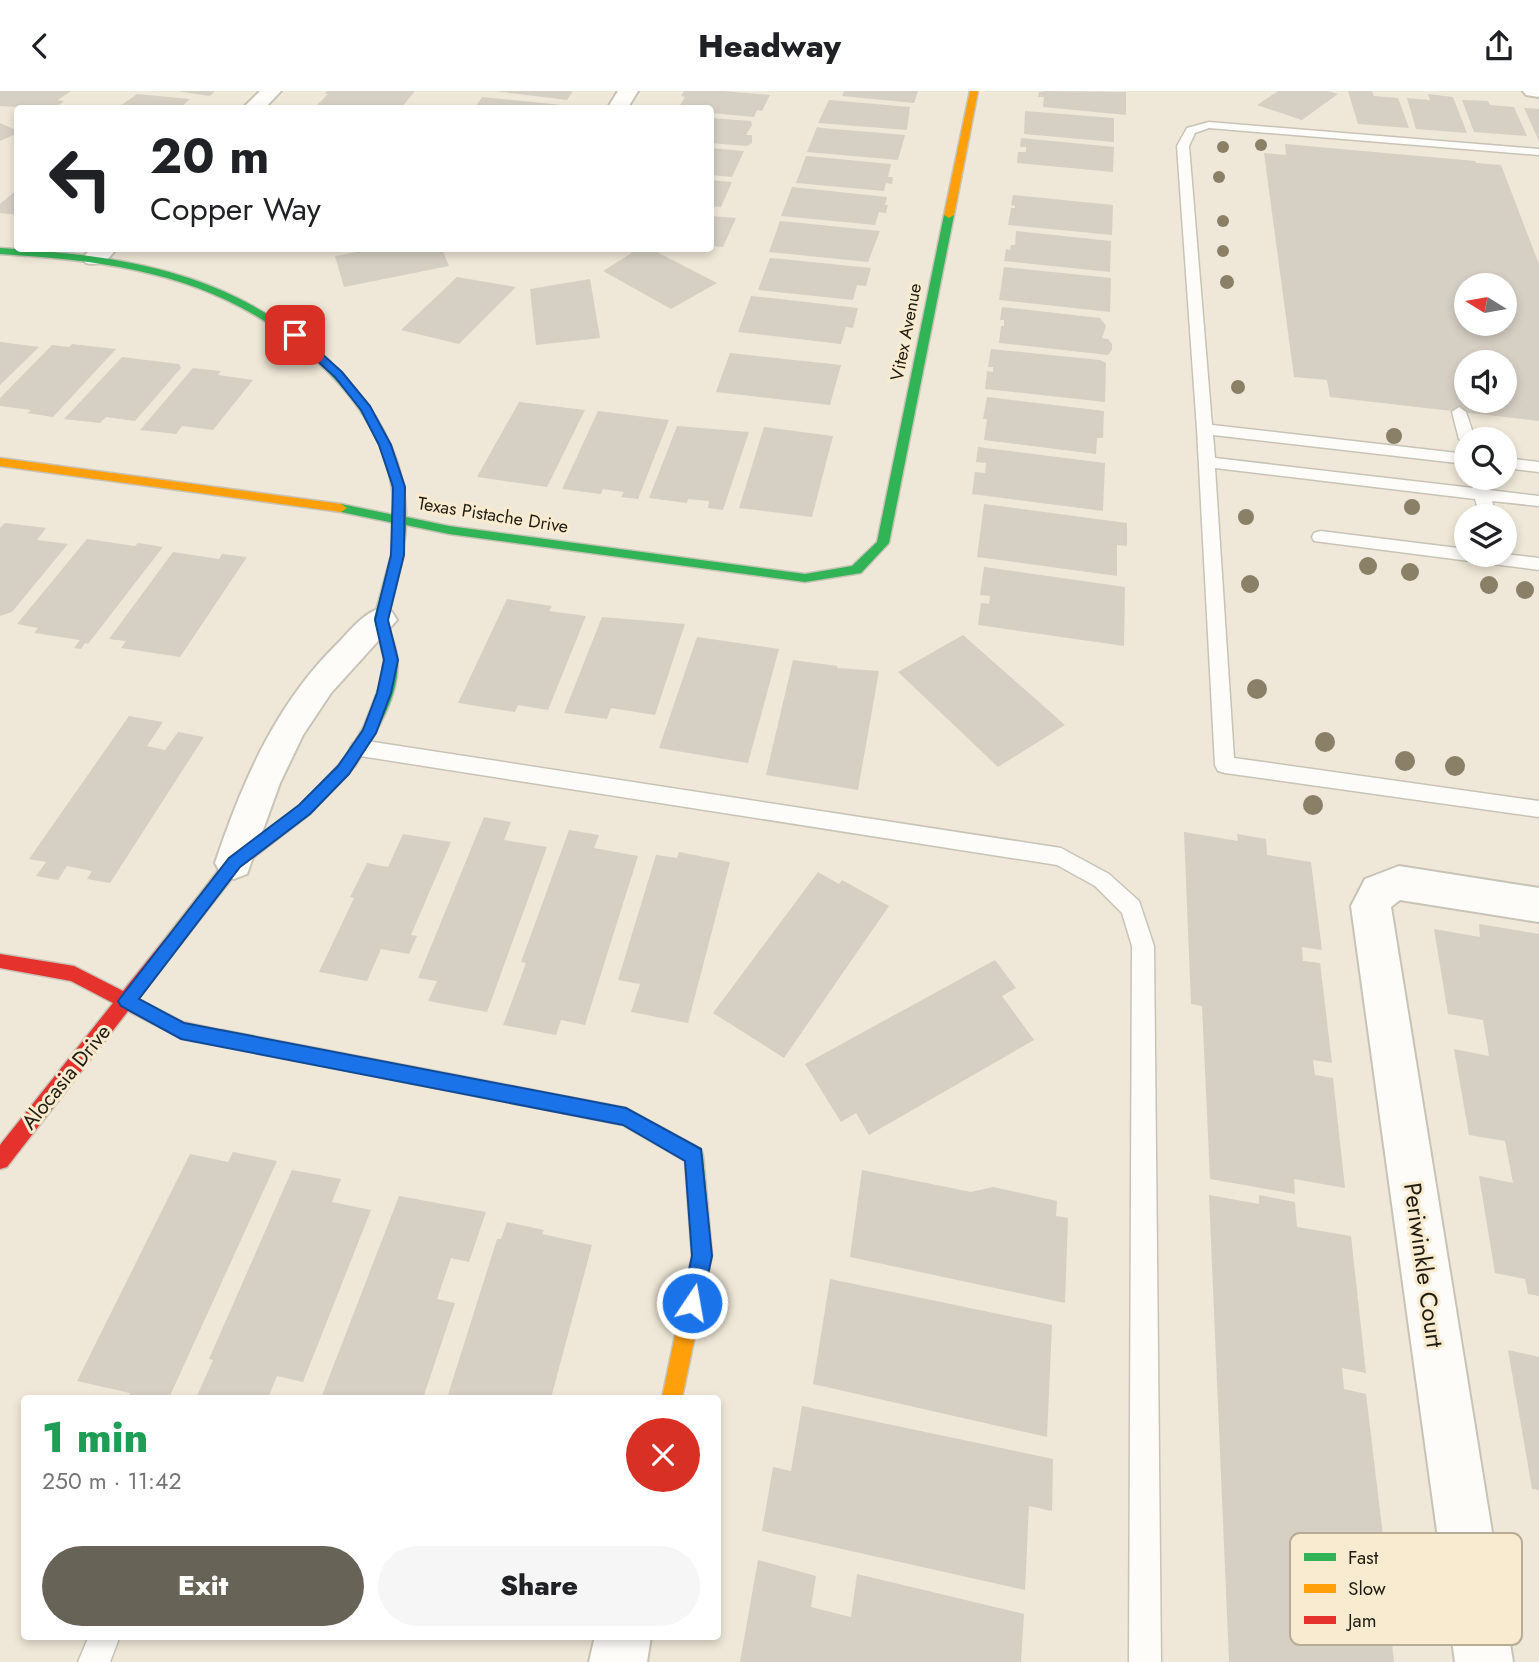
<!DOCTYPE html>
<html lang="en">
<head>
<meta charset="utf-8">
<style>
  :root { --surface:#fff; --page:#f6f6f6; --text:#202124; --muted:#757577; --accent:#686357 }
  body { margin:0; font-family:Jost,sans-serif; background:var(--page); color:var(--text); height:100vh; display:flex; flex-direction:column; font-size:26px; white-space:nowrap }
  * { box-sizing:border-box; margin:0 }
  p { font-size:23px; color:var(--muted) }
  .icon { flex:none; width:38px; height:38px; fill:none; stroke:currentColor; stroke-width:2; stroke-linecap:round; stroke-linejoin:round }
  .map { position:relative; flex:1; overflow:hidden }
  .details { position:absolute; left:21px; top:1304px; width:700px; height:245px; display:flex; flex-direction:column; background:var(--surface); border-radius:7px; box-shadow:0 4px 10px #0003 }
  .details>* { flex:none }
  .top-card { position:absolute; left:14px; top:14px; width:700px; height:147px; border-radius:7px; box-shadow:0 4px 10px #0003; background:#fff; color:var(--text); overflow:hidden }
  .needle { width:46px; rotate:281deg }
  .controls { position:absolute; left:1454px; top:182px; display:grid; gap:14px }
  .controls a { display:grid; place-items:center; width:63px; height:63px; border-radius:50%; background:var(--surface); box-shadow:0 4px 10px #0003; font-size:35px }
  .pin { position:absolute; display:grid; place-items:center; width:60px; height:60px; color:#fff; margin:-30px; border-radius:14px; box-shadow:0 4px 10px #0006 }
  .me { position:absolute; width:77px; margin:-38px; rotate:12deg; stroke-linejoin:round; filter:drop-shadow(0 0 5px #0008) }
  .turn { display:flex; align-items:center; gap:24px; height:147px; padding:0 21px; font-size:32px }
  .turn .icon { width:91px; height:91px; stroke-width:2.5 }
  .turn b { display:block; font-size:49px; line-height:60px }
  .round { display:grid; place-items:center; flex:none; width:74px; height:74px; border-radius:37px; background:var(--page) }
  .headline { display:flex; align-items:center; justify-content:space-between; height:119px; padding:0 21px }
  h1 { font-size:42px; font-weight:800; line-height:52px; color:#1e9e55 }
  .button { display:flex; gap:14px; margin-top:auto; padding:14px 21px }
  .button a { flex:1; height:80px; border-radius:42px; background:var(--accent); color:#fff; font-size:28px; font-weight:800; line-height:80px; text-align:center }
  .button a+a { background:var(--page); color:var(--text) }
  header { display:flex; justify-content:space-between; align-items:center; height:91px; padding:0 21px; background:var(--surface); font-size:32px; font-weight:800 }
  .map>svg:first-child { display:block }
</style>
</head>
<body>
<header><svg class="icon" aria-label="back" viewBox="0 0 24 24"><path d="M15 5l-7 7 7 7"/></svg>Headway<svg class="icon" aria-label="share" viewBox="0 0 24 24"><path d="M12 15V3M7 8l5-5 5 5M5 13v7h14v-7"/></svg></header>
<div class="map">
<svg width="1539" height="1571" viewBox="0 0 1539 1571">
  <rect width="100%" height="100%" fill="#efe8d8"/>
  <path fill="#d6cfc4" fill-rule="evenodd" d="M0,0H71L58,9L64,10L54,18L0,15Z
    M176,0H215L210,5Z
    M327,0H415L401,17L316,15L328,3H325Z
    M494,0H573L567,9Z
    M684,0H723L770,4L762,20L757,19L754,26L710,22V18H678L685,6L681,5Z
    M844,0H918L914,12L842,5Z
    M1045,0L1126,1V24L1043,16L1044,6H1038L1039,1Z
    M1278,0H1328L1338,3L1302,29L1257,14Z
    M1348,0H1372L1374,5L1398,7L1409,37L1358,33Z
    M137,3L190,8L179,18H116Z
    M1428,3L1453,6L1467,42L1416,38L1407,7L1430,9Z
    M482,6L563,14L560,18H474Z
    M829,9L910,16L907,39L818,32Z
    M1462,9L1488,10L1490,14L1514,16L1527,45L1474,41Z
    M1524,17L1539,18V50Z
    M1025,20L1114,27V51L1024,43Z
    M710,27L751,30L752,34L746,44H752V52L747,55L710,52Z
    M0,32L18,40V42L0,50Z
    M817,36L822,37L905,44L898,69L807,61Z
    M1021,47L1114,56L1113,81L1017,72L1018,61H1026V56H1020Z
    M1285,53L1475,70L1476,72L1501,74L1539,173V330L1330,306L1327,289L1294,286L1264,62L1286,64ZM1466,194H1505V233H1466ZM1466,271H1505V310H1466Z
    M710,57L744,60L732,86L710,84Z
    M806,65L891,73L888,86H893L892,93L886,92L884,100L796,92Z
    M710,89L732,91L721,116L710,115Z
    M792,96L887,106L885,114H888L886,122L879,121L875,134L781,125Z
    M18,98V124L0,122V113Z
    M1013,104L1113,114L1112,144L1008,134L1011,117H1015V115L1011,114Z
    M710,125L736,127L723,156L710,155Z
    M780,130L791,131L880,140L868,171L769,161Z
    M1016,140L1111,150L1110,181L1004,170L1006,158L1010,159L1011,154H1015Z
    M374,158H442L449,175L344,196L335,165Z
    M638,158H651L717,192L671,218L603,180Z
    M770,167L782,168L871,177L866,195L857,194L853,209L758,199Z
    M1004,176L1111,187L1110,221L999,209Z
    M457,186L516,196L459,253L401,239Z
    M590,188L600,247L536,254L530,198Z
    M751,205L771,207L858,217L853,237L846,236L841,253L738,241Z
    M1002,216L1100,227L1106,235L1102,247L1108,248L1112,253V259L1108,264L999,252L1001,235H1004V229H1000Z
    M0,251L39,256L0,294Z
    M72,253L116,258L53,326L27,322L31,319L0,315V307L52,254L69,256Z
    M991,258L1100,269L1106,272L1105,311L985,298L987,280L993,281V276H988Z
    M730,262L841,274L830,314L716,301Z
    M122,266L179,273L181,277L135,330L106,326L100,332L64,328Z
    M193,277L221,280L218,284L253,289L213,339L182,335L176,343L140,339Z
    M987,306L1104,320L1103,347H1097L1096,363L984,349L987,328H983Z
    M519,311L585,319L547,396L477,386Z
    M598,320L669,329L638,408L621,406L624,401L603,398L601,403L562,398Z
    M677,335L749,341L723,419L708,417L709,410L688,408L687,412L649,407Z
    M764,336L833,345L812,426L739,417Z
    M978,356L1105,372L1103,420L972,403L975,381L985,382L986,372L976,371Z
    M984,413L1127,432V455L1117,454V485L977,466Z
    M5,432L46,437L37,449L68,453L12,521L0,525V437Z
    M87,448L135,455L138,452L163,456L88,553L85,552L81,558L74,557L80,549L34,542L38,537L17,533Z
    M173,461L219,468L222,463L247,466L180,566L121,557L126,550L109,548Z
    M984,476L1125,496L1124,555L978,534L981,512L989,513L990,505L980,504Z
    M507,508L552,515L549,520L586,525L548,619L518,614L515,621L458,612Z
    M602,526L685,533L655,624L611,617L607,628L564,622Z
    M963,544L1065,634L998,676L898,581Z
    M697,546L779,558L748,672L659,657Z
    M793,569L837,575V577L879,580L858,699L766,684Z
    M129,625L163,631L147,655L165,659L178,641L204,646L110,792L87,788L92,780L67,775L58,789L36,785L46,771L29,768Z
    M484,726L511,731L504,749L547,756L487,921L428,910L437,890L418,887Z
    M569,739L599,744L594,757L638,765L585,934L561,929L556,944L503,934L526,872L521,871Z
    M1184,741L1238,750L1237,743L1266,748L1267,764L1311,771L1322,859L1302,856L1303,870L1320,872L1332,972L1313,969L1315,984L1333,987L1345,1097L1294,1088L1295,1103L1210,1088L1202,915L1191,913Z
    M403,743L451,751L411,844L417,845L409,863L381,858L367,890L319,881L354,807L350,806L367,772L388,776Z
    M679,761L730,771L688,932L631,921L640,893L618,889L656,764L677,767Z
    M818,781L839,793L842,789L889,815L784,967L713,922Z
    M1479,833L1539,843V1205L1528,1203L1525,1188L1495,1182L1479,1085L1513,1092L1505,1050L1469,1044L1454,958L1489,965L1483,929L1448,923L1434,838L1480,846Z
    M995,869L1016,897L1002,905L1034,949L869,1044L856,1022L841,1031L805,973Z
    M233,1061L277,1070L169,1307H128L130,1302L77,1290L190,1063L228,1071Z
    M292,1079L341,1088L332,1111L371,1119L303,1291L277,1285L268,1307H196L213,1269L209,1268Z
    M862,1079L971,1101L993,1096L1057,1110L1056,1125L1068,1127L1065,1212L850,1166Z
    M1209,1104L1259,1113V1104L1295,1111L1297,1136L1351,1145L1366,1282L1342,1277L1344,1298L1366,1303L1385,1461L1359,1456L1362,1480L1385,1485L1394,1571H1229Z
    M399,1105L486,1121L469,1171L451,1167L437,1208L455,1212L423,1307H321Z
    M507,1131L544,1139L542,1143L592,1154L551,1307H447L497,1148H501Z
    M830,1188L1052,1234L1047,1346L813,1293Z
    M1508,1259L1539,1266V1399L1532,1398Z
    M802,1315L1053,1368L1052,1420L1029,1415L1025,1499L762,1440L773,1376L791,1380Z
    M758,1469L816,1485L811,1516L851,1526L857,1483L1024,1523L1021,1571H740Z"/>
  <g fill="none" stroke-linecap="round" stroke-linejoin="round">
    <g stroke="#c8c3b7" stroke-width="3">
      <path id="lane" d="M1209,31L1539,58V64L1209,37L1195,42L1189,55L1212,334L1466,363V373L1213,344L1215,367L1473,397L1470,387H1486L1489,399L1539,405V415L1492,410L1496,425H1480L1475,408L1215,377L1234,667L1539,710V726L1225,682L1218,680L1215,674L1197,338L1177,55L1187,37Z
        M1459,316L1466,321L1475,348H1466V353L1459,348L1452,321Z
        M1505,367L1539,371V381L1505,377Z
        M1320,440L1466,458V464L1505,463L1539,467V479L1314,450L1312,446L1314,442Z
        M360,649L1061,757L1109,783L1139,810L1154,855L1161,1571H1129L1132,855L1122,822L1095,795L1057,774L360,665L353,662L350,657L353,652Z
        M89,1545H120L110,1571H78Z"/>
    </g>
    <g stroke="#c8c3b7" stroke-width="4">
      <path id="street" d="M260,0H281L264,18H242Z
        M618,0H638L627,18H607Z
        M1523,0H1539V6L1526,4Z
        M91,158H116C108,170 100,175 86,172L82,167Z
        M381,517L392,521L397,529L331,602L303,644L280,692L247,783L234,788L221,783L215,772C243,689 276,612 340,550C352,537 364,522 381,517Z
        M1399,775L1539,797V831L1400,809L1391,816L1513,1571H1455L1351,815L1365,788Z
        M595,1545H651L647,1571H589Z"/>
    </g>
    <g stroke="#c8c3b7" stroke-width="3">
      <path id="fast" d="M949,121L954,124L889,452L861,482L805,491L449,443L406,434C405,466 391,493 388,524C386,539 396,551 397,566C402,603 374,645 355,675L350,677L343,671L364,635L380,594L384,568L374,527L391,465L394,432L341,421L335,417L341,413L394,424C394,374 373,331 341,295C246,190 134,171 0,163V157C138,165 253,185 350,293C384,330 406,375 406,426L449,435L805,483L852,475L877,451L944,124Z
        M222,939L626,1017L701,1058L703,1065L712,1165L699,1218L692,1221L685,1218L682,1211L692,1165L685,1070L623,1034L222,955L216,953L213,947L216,941Z"/>
    </g>
    <g stroke="#c8c3b7" stroke-width="3">
      <path id="slow" d="M970,0H978L954,124L949,127L944,124Z
        M0,367L341,413L347,417L341,421L0,375Z
        M350,665L357,671L355,675L310,723L240,777L176,859L170,861L164,859L162,854L164,849L228,767L300,715L345,667Z
        M692,1201L699,1204L702,1211L682,1307H662L682,1211L685,1204Z"/>
    </g>
    <g stroke="#c8c3b7" stroke-width="3">
      <path id="jam" d="M170,847L176,849L178,854L176,859L138,908L183,931L228,941L231,947L228,953L222,955L181,947L128,920L7,1076L0,1078V1054L113,912L71,890L0,877V863L74,875L123,900L164,849Z"/>
    </g>
    <use href="#lane" fill="#fdfcf9" fill-rule="evenodd"/>
    <use href="#street" fill="#fdfcf9" fill-rule="evenodd"/>
    <use href="#fast" fill="#30b455" fill-rule="evenodd"/>
    <use href="#slow" fill="#ff9f0a" fill-rule="evenodd"/>
    <use href="#jam" fill="#e5322d" fill-rule="evenodd"/>
  </g>
  <g fill="#8a8068">
    <circle cx="1261" cy="54" r="6"/>
    <circle cx="1223" cy="56" r="6"/>
    <circle cx="1219" cy="86" r="6"/>
    <circle cx="1223" cy="130" r="6"/>
    <circle cx="1223" cy="160" r="6"/>
    <circle cx="1227" cy="191" r="7"/>
    <circle cx="1238" cy="296" r="7"/>
    <circle cx="1394" cy="345" r="8"/>
    <circle cx="1412" cy="416" r="8"/>
    <circle cx="1246" cy="426" r="8"/>
    <circle cx="1368" cy="475" r="9"/>
    <circle cx="1410" cy="481" r="9"/>
    <circle cx="1250" cy="493" r="9"/>
    <circle cx="1489" cy="494" r="9"/>
    <circle cx="1525" cy="499" r="9"/>
    <circle cx="1257" cy="598" r="10"/>
    <circle cx="1325" cy="651" r="10"/>
    <circle cx="1405" cy="670" r="10"/>
    <circle cx="1455" cy="675" r="10"/>
    <circle cx="1313" cy="714" r="10"/>
  </g>
  <path fill="#1a73e8" stroke="#114b97" stroke-width="2" d="M291,242H299L342,281L370,315L391,354L405,396L404,464L388,529L398,569L391,602L376,642L349,683L310,723L240,776L139,908L184,932L626,1017L701,1058L712,1165L702,1212L699,1220L692,1222L685,1220L682,1212L692,1165L685,1070L623,1034L181,948L121,915L118,910L229,767L299,714L338,675L363,639L377,602L384,569L375,529L391,464L393,396L379,354L361,319L335,286L291,246Z"/>
  <g text-anchor="middle" dominant-baseline="central" stroke-width="6" stroke-linejoin="round" paint-order="stroke">
    <g font-size="18" fill="#201c12" stroke="#f8ebcf">
      <text transform="translate(906 241) rotate(-79)">Vitex Avenue</text>
      <text transform="translate(493 424) rotate(9)">Texas Pistache Drive</text>
    </g>
    <g font-size="21" fill="#201c12" stroke="#f8ebcf">
      <text transform="translate(66 986) rotate(-51)">Alocasia Drive</text>
    </g>
    <g font-size="24" fill="#201c12" stroke="#f8ebcf">
      <text transform="translate(1424 1174) rotate(82)">Periwinkle Court</text>
    </g>
  </g>
  <rect x="1290" y="1442" width="232" height="112" rx="10" fill="#f8ebcf" stroke="#b7ad96" stroke-width="2"/>
  <rect x="1304" y="1462" width="32" height="8" fill="#30b455"/>
  <rect x="1304" y="1493" width="32" height="9" fill="#ff9f0a"/>
  <rect x="1304" y="1525" width="32" height="8" fill="#e5322d"/>
  <g font-size="19" fill="#201c12">
    <text x="1348" y="1473">Fast</text>
    <text x="1348" y="1504">Slow</text>
    <text x="1348" y="1536">Jam</text>
  </g>
</svg>
<div class="controls">
<a><svg class="needle" viewBox="-14 -14 28 28"><path d="M0-13l5 13h-10z" fill="#e53935"/><path d="M0 13l5-13h-10z" fill="#757577"/></svg></a>
<a><svg class="icon" aria-label="sound" viewBox="0 0 24 24"><path d="M4 9h4l5-4v14l-5-4H4zM17 9q2 3 0 6"/></svg></a>
<a><svg class="icon" aria-label="search" viewBox="0 0 24 24"><circle cx="10" cy="10" r="6"/><path d="M15 15l6 6"/></svg></a>
<a><svg class="icon" aria-label="layers" viewBox="0 0 24 24"><path d="M12 4l9 5-9 5-9-5zM3 14l9 5 9-5"/></svg></a>
</div>
<div class="pin" style="left:295px;top:244px;background:#d93025"><svg class="icon" aria-label="arrive" viewBox="0 0 24 24"><path d="M6 21V4h12l-3 4 3 4H6"/></svg></div>
<svg class="me" style="left:692px;top:1212px" viewBox="-20 -20 40 40"><circle r="17" fill="#1a73e8" stroke="#fff" stroke-width="3"/><path d="M0-11L8 9 0 5-8 9z" fill="#fff"/></svg>
<div class="top-card">
<div class="turn"><svg class="icon" aria-label="left" viewBox="0 0 24 24"><path d="M17 20v-9H6M10 6l-5 5 5 5"/></svg><div><b>20 m</b>Copper Way</div></div>
</div>
<section class="details">
<div class="headline"><div><h1>1 min</h1><p>250 m · 11:42</p></div><a class="round" style="background:#d93025;color:#fff"><svg class="icon" aria-label="close" viewBox="0 0 24 24"><path d="M6 6l12 12M18 6L6 18"/></svg></a></div>
<div class="button"><a>Exit</a><a>Share</a></div>
</section>
</div>
</body>
</html>
